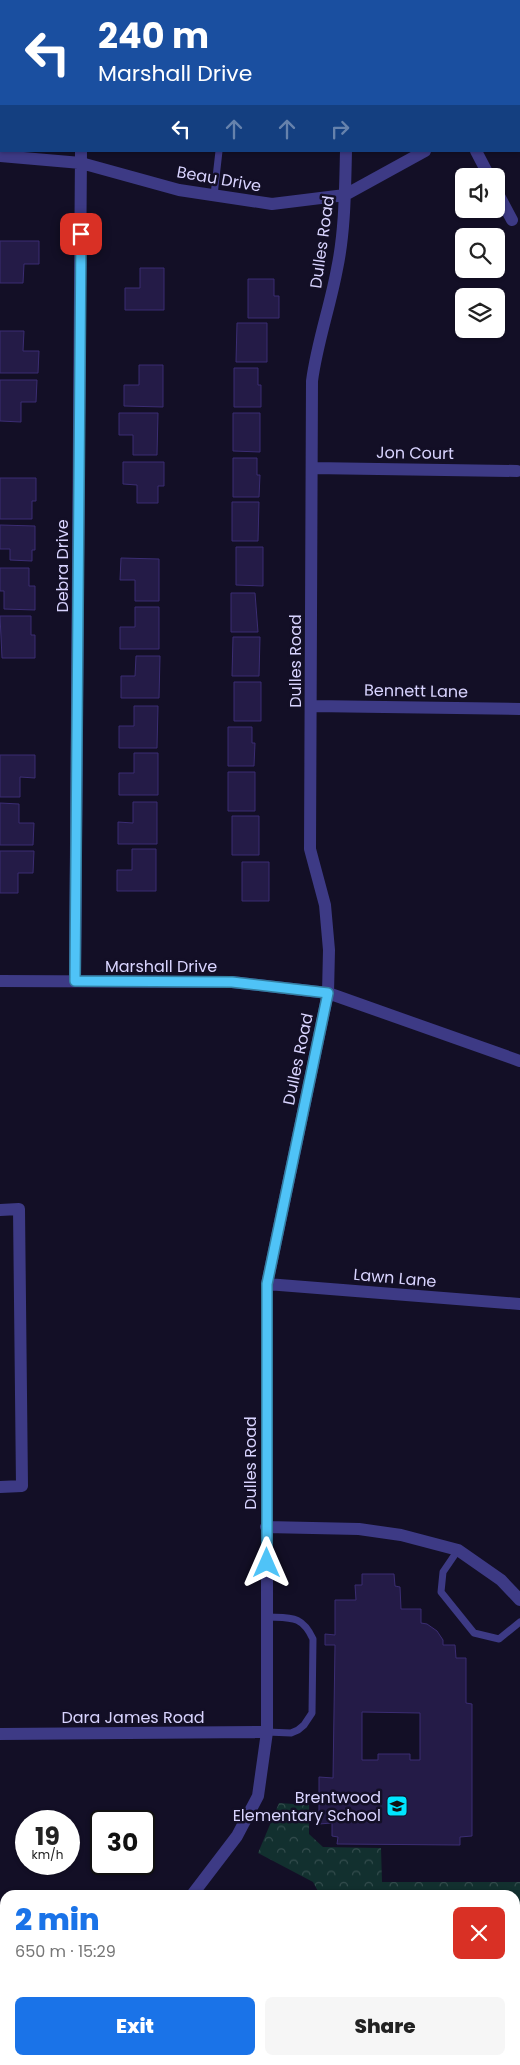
<!DOCTYPE html>
<html lang="en">
<head>
<meta charset="utf-8">
<style>
  :root { --surface:#fff; --page:#f6f6f6; --text:#222; --muted:#767676; --accent:#1a73e8 }
  body { margin:0; font-family:Poppins,sans-serif; background:var(--page); color:var(--text); height:100vh; display:flex; flex-direction:column; font-size:19px; white-space:nowrap }
  * { box-sizing:border-box; margin:0 }
  p { font-size:16px; color:var(--muted) }
  .icon { flex:none; width:28px; height:28px; fill:none; stroke:currentColor; stroke-width:2; stroke-linecap:round; stroke-linejoin:round }
  .map { position:relative; flex:1; overflow:hidden }
  .sheet { position:absolute; left:0px; top:1890px; width:520px; height:175px; display:flex; flex-direction:column; background:var(--surface); border-radius:15px 15px 0 0; box-shadow:0 1px 4px #0004 }
  .sheet>* { flex:none }
  .guide { position:absolute; left:0px; top:0px; width:520px; height:152px; box-shadow:0 1px 4px #0004; background:#1a4fa0; color:#fff; overflow:hidden }
  .tools { position:absolute; left:455px; top:168px; display:grid; gap:10px }
  .tools a { display:grid; place-items:center; width:50px; height:50px; border-radius:8px; background:var(--surface); box-shadow:0 1px 4px #0004; font-size:25px }
  .speed { position:absolute; left:15px; top:1810px; display:flex; gap:10px; font-size:25px; font-weight:700; text-align:center }
  .speed>* { display:grid; place-content:center; width:65px; height:65px; border-radius:50%; background:var(--surface); box-shadow:0 1px 4px #0004; line-height:1 }
  .speed small { font-size:12px; font-weight:400 }
  .speed .limit { border:2px solid #111; border-radius:8px; background:#fff; color:#111 }
  .pin { position:absolute; display:grid; place-items:center; width:42px; height:42px; color:#fff; margin:-21px; border-radius:10px; box-shadow:0 2px 8px #0006 }
  .me { position:absolute; width:55px; margin:-28px; rotate:0deg; stroke-linejoin:round; filter:drop-shadow(0 0 4px #0008) }
  .turn { display:flex; align-items:center; gap:18px; height:105px; padding:0 15px; font-size:22px }
  .turn .icon { width:65px; height:65px; stroke-width:2.5 }
  .turn b { display:block; font-size:35px; line-height:42px }
  .lanes { display:flex; align-items:center; height:48px; padding:0 15px; background:#0003; justify-content:center; gap:25px; direction:ltr }
  .lanes .off { opacity:.35 }
  .round { display:grid; place-items:center; flex:none; width:52px; height:52px; border-radius:8px; background:var(--page) }
  .summary { display:flex; align-items:center; justify-content:space-between; height:85px; padding:0 15px }
  h1 { font-size:30px; font-weight:800; line-height:38px; color:var(--accent) }
  .button { display:flex; gap:10px; margin-top:auto; padding:10px 15px }
  .button a { flex:1; height:58px; border-radius:8px; background:var(--accent); color:#fff; font-size:20px; font-weight:800; line-height:58px; text-align:center }
  .button a+a { background:var(--page); color:var(--text) }
  .map>svg:first-child { display:block }
</style>
</head>
<body>
<div class="map">
<svg width="520" height="2065" viewBox="0 0 520 2065">
  <defs>
    <pattern id="park-crowns" width="20" height="18" patternUnits="userSpaceOnUse" patternTransform="scale(1.25)"><rect width="20" height="18" fill="#12302f"/><path d="M2 6a3 3 0 1 1 6 0M12 15a3 3 0 1 1 6 0" fill="none" stroke="#344d4e"/></pattern>
  </defs>
  <rect width="100%" height="100%" fill="#130f26"/>
  <path fill="url(#park-crowns)" d="M279,1803L309,1805V1834L323,1847L381,1848L382,1882H520V2065H361V2060H515V1895H320L313,1882L258,1853Z"/>
  <path fill="#241b47" stroke="#3b2d73" fill-rule="evenodd" d="M0,241H39V264H24L23,283H0Z
    M140,268H164V310H125V288H140Z
    M248,279H274V296H279V318H248Z
    M237,323H267V362H236Z
    M0,331H24L23,351H39L38,373H0Z
    M139,365H163V407L124,406V385H139Z
    M234,368H258V385H261V407H234Z
    M0,380H37L36,402H21V422L0,421Z
    M119,413H158L157,455H133V435H119Z
    M233,413H260V452L233,451Z
    M233,458H257V475H260L259,497H233Z
    M123,462H164V486H158V503H137V485L123,484Z
    M0,478H36V501H32V519H0Z
    M232,502H259L258,541H232Z
    M0,525L35,526V550H32V561L10,560V549H0Z
    M236,547H263V586L236,585Z
    M121,558L159,559V601H135V580H120Z
    M0,568H29V586H35V610L4,609V591H0Z
    M231,593H255L258,632H231Z
    M135,607H159V649H120V627H135Z
    M0,616H31V635H35V658H2Z
    M233,637H260L259,676H232Z
    M136,656H160L159,698H121V676H135Z
    M234,682H261V721H234Z
    M134,706H158L157,748H119V726H134Z
    M228,727H252V743H255L254,766H228Z
    M134,753H158V795H119V773H134Z
    M0,755H35V778L20,777V797H0Z
    M228,772H255V811H228Z
    M133,802H157V844H118V822L133,823Z
    M0,803L19,804V823H34L33,845H0Z
    M232,816H259V855H232Z
    M132,849H156V891H117V870H132Z
    M0,851H34L33,873H18V893H0Z
    M242,862H269V901H242Z
    M362,1574H394L395,1586L400,1587L401,1609H421V1623L427,1624L437,1631L443,1640V1645H455L456,1658H466V1703L472,1704V1836L460,1837V1845L337,1844L338,1837L332,1836V1823L319,1824V1777L333,1778L335,1645H325V1634L335,1635V1600H356L355,1585H362ZM362,1712L420,1713V1760H410V1754H378V1760H362Z"/>
  <g fill="none" stroke-linecap="round" stroke-linejoin="round">
    <path stroke="#2fb8b0" stroke-width="3" stroke-dasharray="2.5 4" stroke-linecap="butt" d="M382,2065V2060"/>
    <path stroke="#3d3a85" stroke-width="7" d="M220,1V0
      M214,195L219,151
      M458,1550L443,1572L441,1592L474,1633L499,1639L520,1622
      M267,1617C291,1618 302,1615 313,1639L312,1713L304,1725L298,1730L291,1733L267,1732"/>
    <path stroke="#3d3a85" stroke-width="12" d="M83,1V0
      M347,1V0
      M519,96H520
      M476,151L489,176
      M0,156L81,163L179,190L272,204L345,195L425,151
      M496,190L512,220
      M312,468L517,471
      M312,706L520,709
      M0,981L232,982L328,993L520,1061
      M75,981L81,151
      M0,1210L19,1209L22,1486L0,1487
      M267,1284L520,1304
      M266,1527L359,1529L401,1535L458,1550L501,1580L520,1600
      M0,1734L267,1732
      M192,1895L237,1836L258,1796L267,1732V1284L328,993L329,950L325,905L310,849L312,381C317,343 330,307 337,269C345,231 345,190 346,151
      M0,1967L5,1972
      M47,2065L49,2060
      M254,2065L255,2060"/>
  </g>
  <g fill="none" stroke-linecap="round" stroke-linejoin="round">
    <g stroke="#337fa1" stroke-width="12">
      <path id="route" d="M81,234L75,981L232,982L328,993L267,1284V1563"/>
    </g>
    <use href="#route" stroke="#4fc3f7" stroke-width="9"/>
  </g>
  <defs>
    <g id="school-square" transform="scale(1.125)"><rect x="-9" y="-9" width="18" height="18" rx="4" fill="#00e5ff" stroke="#130f26"/><path d="M0-5L7-2L0 1L-7-2ZM-4 1L0 2.5L4 1V4Q0 6-4 4Z" fill="#111"/></g>
  </defs>
  <g fill-rule="evenodd">
    <use href="#school-square" x="397" y="1806"/>
  </g>
  <g text-anchor="middle" dominant-baseline="central" stroke-width="5" stroke-linejoin="round" paint-order="stroke">
    <g font-size="16" fill="#d9d4ff" stroke="#130f26">
      <text transform="translate(219 179) rotate(10)">Beau Drive</text>
      <text transform="translate(322 242) rotate(-82)">Dulles Road</text>
      <text transform="translate(415 453) rotate(1)">Jon Court</text>
      <text transform="translate(62 566) rotate(-90)">Debra Drive</text>
      <text transform="translate(295 661) rotate(-90)">Dulles Road</text>
      <text transform="translate(416 691) rotate(1)">Bennett Lane</text>
      <text x="161" y="966">Marshall Drive</text>
      <text transform="translate(298 1059) rotate(-78)">Dulles Road</text>
      <text transform="translate(395 1278) rotate(5)">Lawn Lane</text>
      <text transform="translate(250 1463) rotate(-90)">Dulles Road</text>
      <text x="133" y="1717">Dara James Road</text>
    </g>
    <g font-size="16" fill="#d9d4ff" stroke="#130f26" text-anchor="end">
      <text x="381" y="1797">Brentwood<tspan x="381" dy="18">Elementary School</tspan></text>
    </g>
  </g>
</svg>
<div class="tools">
<a><svg class="icon" aria-label="sound" viewBox="0 0 24 24"><path d="M4 9h4l5-4v14l-5-4H4zM17 9q2 3 0 6"/></svg></a>
<a><svg class="icon" aria-label="search" viewBox="0 0 24 24"><circle cx="10" cy="10" r="6"/><path d="M15 15l6 6"/></svg></a>
<a><svg class="icon" aria-label="layers" viewBox="0 0 24 24"><path d="M12 4l9 5-9 5-9-5zM3 14l9 5 9-5"/></svg></a>
</div>
<div class="speed"><div>19<small>km/h</small></div><div class="limit">30</div></div>
<div class="pin" style="left:81px;top:234px;background:#d93025"><svg class="icon" aria-label="arrive" viewBox="0 0 24 24"><path d="M6 21V4h12l-3 4 3 4H6"/></svg></div>
<svg class="me" style="left:267px;top:1563px" viewBox="-20 -20 40 40"><path d="M0-17L14 15 0 8-14 15z" fill="#4fc3f7" stroke="#fff" stroke-width="4"/></svg>
<div class="guide">
<div class="turn"><svg class="icon" aria-label="left" viewBox="0 0 24 24"><path d="M17 20v-9H6M10 6l-5 5 5 5"/></svg><div><b>240 m</b>Marshall Drive</div></div>
<div class="lanes"><svg class="icon" aria-label="left" viewBox="0 0 24 24"><path d="M17 20v-9H6M10 6l-5 5 5 5"/></svg><svg class="icon off" aria-label="ahead" viewBox="0 0 24 24"><path d="M12 20V5M6 11l6-6 6 6"/></svg><svg class="icon off" aria-label="ahead" viewBox="0 0 24 24"><path d="M12 20V5M6 11l6-6 6 6"/></svg><svg class="icon off" aria-label="right" viewBox="0 0 24 24"><path d="M7 20v-9h11M14 6l5 5-5 5"/></svg></div>
</div>
<section class="sheet">
<div class="summary"><div><h1>2 min</h1><p>650 m · 15:29</p></div><a class="round" style="background:#d93025;color:#fff"><svg class="icon" aria-label="close" viewBox="0 0 24 24"><path d="M6 6l12 12M18 6L6 18"/></svg></a></div>
<div class="button"><a>Exit</a><a>Share</a></div>
</section>
</div>
</body>
</html>
